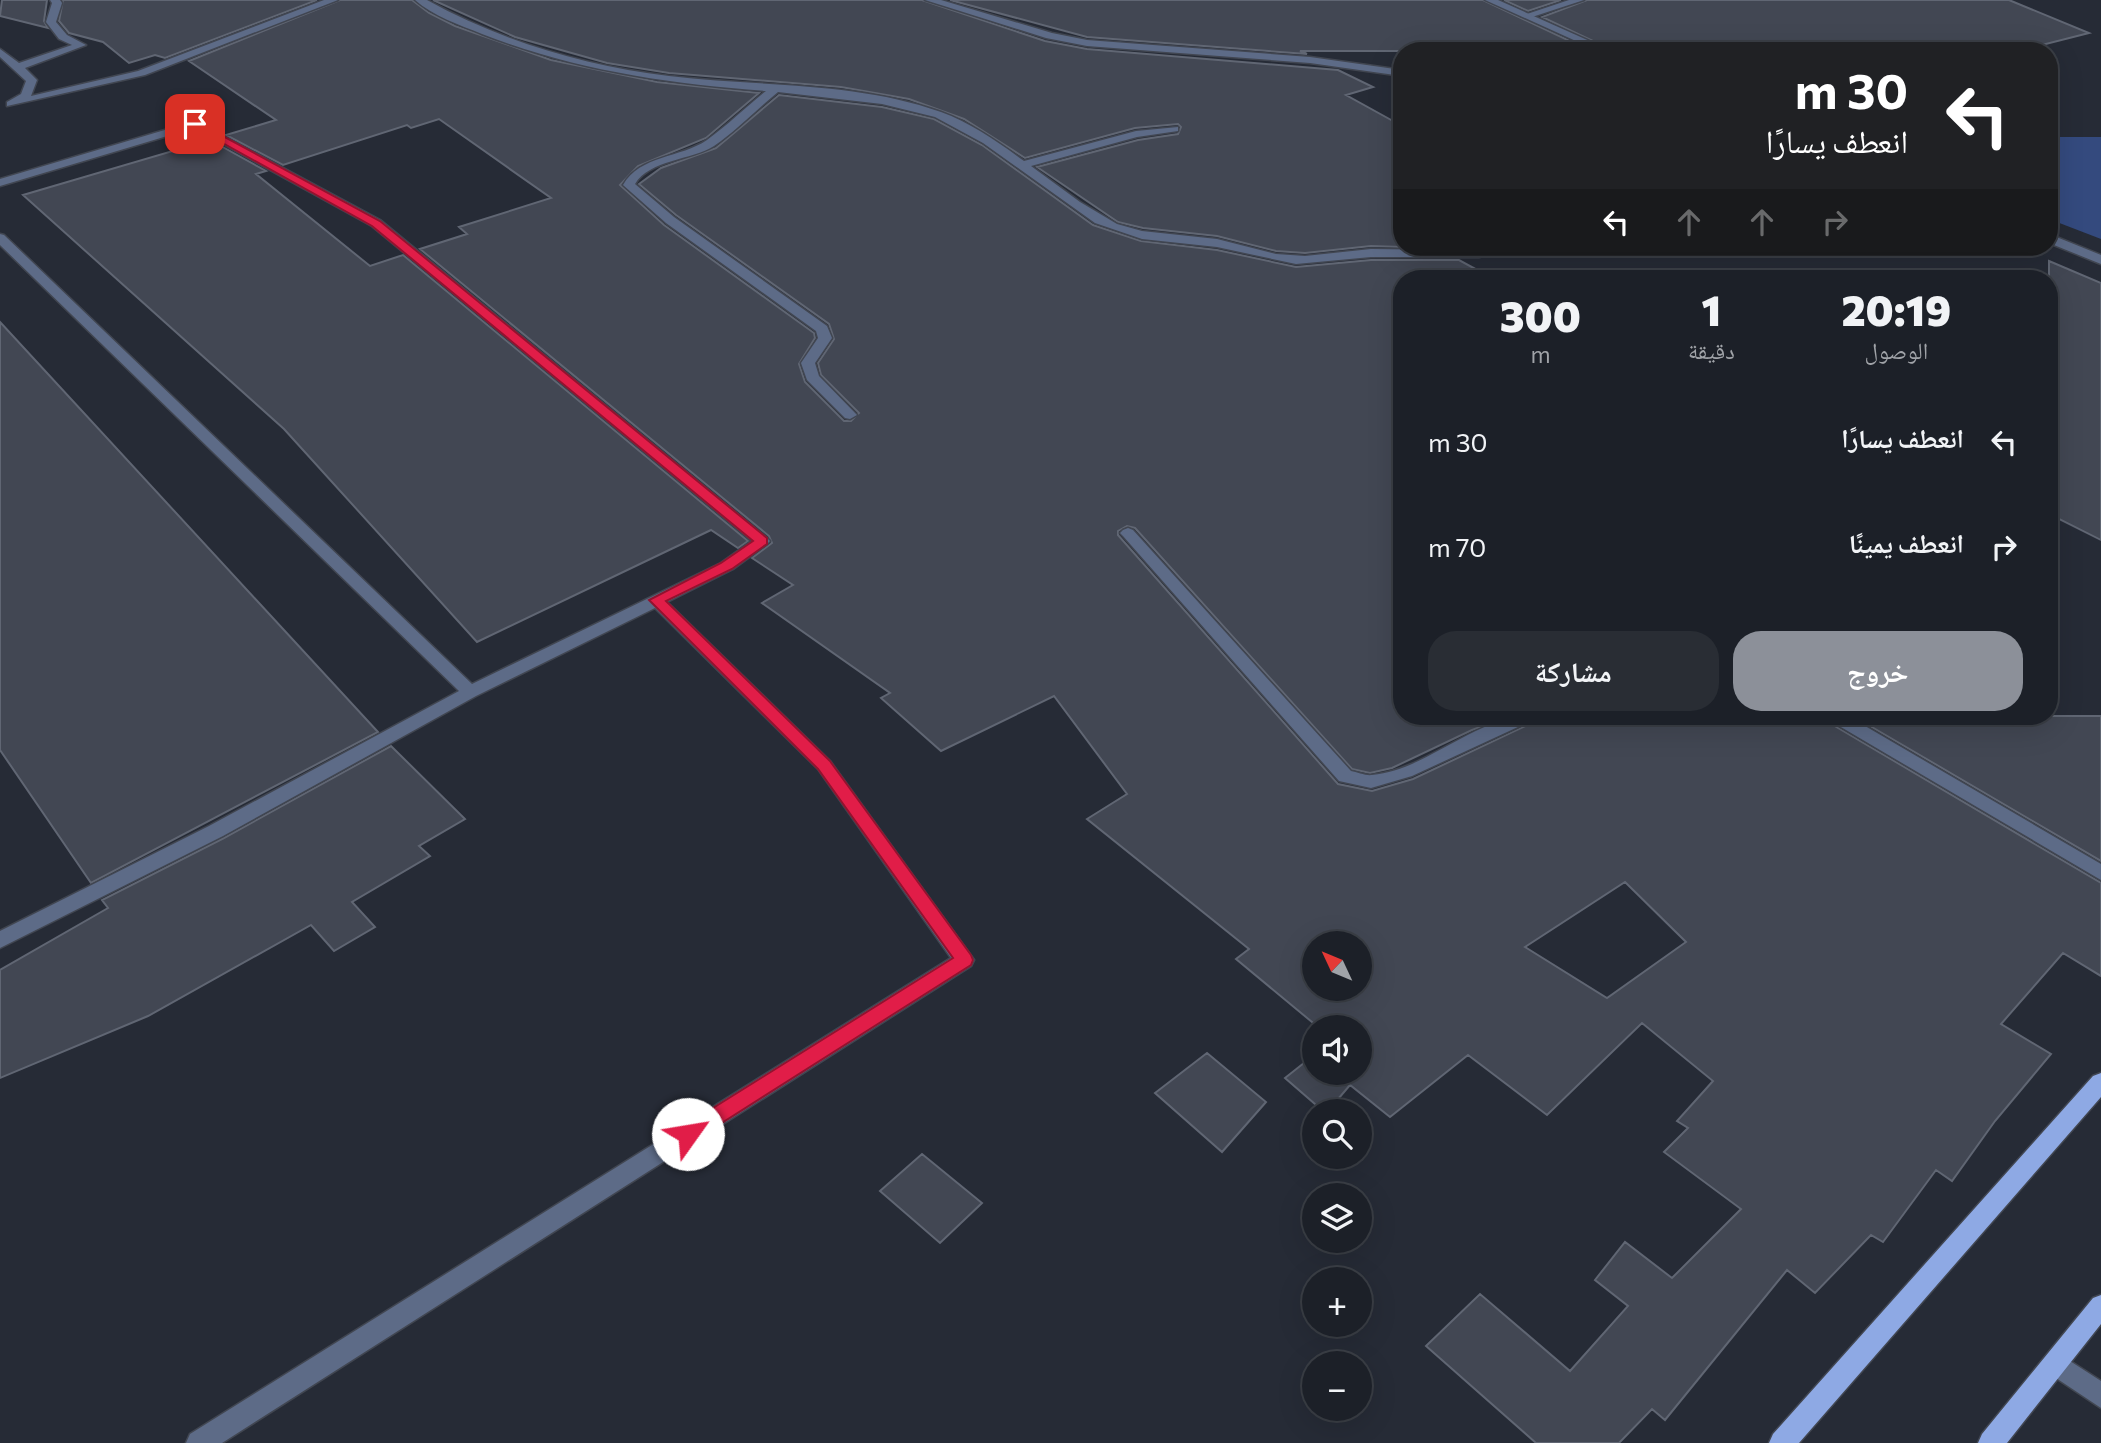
<!DOCTYPE html>
<html lang="ar">
<head>
<meta charset="utf-8">
<style>
  :root { --surface:#1c2028; --page:#292d34; --text:#f1f3f6; --muted:#a0a3a8; --line:#3a3e45; --accent:#8c9099 }
  body { margin:0; font-family:Commissioner,"Noto Naskh Arabic",sans-serif; background:var(--page); color:var(--text); direction:rtl; height:100vh; display:flex; flex-direction:column; font-size:26px; white-space:nowrap }
  * { box-sizing:border-box; margin:0 }
  p { font-size:23px; color:var(--muted) }
  .icon { flex:none; width:38px; height:38px; fill:none; stroke:currentColor; stroke-width:2; stroke-linecap:round; stroke-linejoin:round }
  .map { position:relative; flex:1; overflow:hidden; direction:ltr }
  .side { position:absolute; left:1393px; top:270px; width:665px; height:455px; display:flex; flex-direction:column; background:var(--surface); border-radius:28px; box-shadow:0 7px 28px #0002,0 0 0 2px var(--line); direction:rtl }
  .side>* { flex:none }
  .hud { position:absolute; left:1393px; top:42px; width:665px; height:214px; border-radius:28px; box-shadow:0 7px 28px #0002,0 0 0 2px var(--line); direction:rtl; background:#202124; color:#fff; overflow:hidden }
  .needle { width:46px; rotate:314deg }
  .buttons { position:absolute; left:1302px; top:931px; display:grid; gap:14px }
  .buttons a { display:grid; place-items:center; width:70px; height:70px; border-radius:50%; background:var(--surface); box-shadow:0 7px 28px #0002,0 0 0 2px var(--line); font-size:35px }
  .pin { position:absolute; display:grid; place-items:center; width:60px; height:60px; color:#fff; margin:-30px; border-radius:14px; box-shadow:0 4px 10px #0006 }
  .me { position:absolute; width:77px; margin:-38px; rotate:58deg; stroke-linejoin:round; filter:drop-shadow(0 0 5px #0008) }
  .turn { display:flex; align-items:center; gap:24px; height:147px; padding:0 35px; font-size:32px }
  .turn .icon { width:91px; height:91px; stroke-width:2.5 }
  .turn b { display:block; font-size:49px; line-height:60px }
  .lanes { display:flex; align-items:center; height:66px; padding:0 35px; background:#0003; justify-content:center; gap:35px; direction:ltr }
  .lanes .off { opacity:.35 }
  .eta { display:flex; justify-content:space-evenly; align-items:center; height:119px; text-align:center }
  .eta b { font-size:42px; font-weight:800; line-height:49px }
  .action { display:flex; gap:14px; margin-top:auto; padding:14px 35px }
  .action a { flex:1; height:80px; border-radius:28px; background:var(--accent); color:#fff; font-size:28px; font-weight:800; line-height:80px; text-align:center }
  .action a+a { background:var(--page); color:var(--text) }
  ul { padding:0; list-style:none }
  li { display:flex; align-items:center; gap:21px; height:105px; padding:0 35px }
  li div { flex:1 }
  li b { display:block; font-size:26px }
  li em { font-style:normal }
  .map>svg:first-child { display:block }
</style>
</head>
<body>
<div class="map">
<svg width="2101" height="1443" viewBox="0 0 2101 1443">
  <rect width="100%" height="100%" fill="#262b36"/>
  <path fill="#344a7e" d="M2049,137H2101V239L2049,219Z"/>
  <path fill="#424753" stroke="#606673" stroke-width="2" fill-rule="evenodd" d="M2,0H47L44,21L48,28L0,16Z
    M63,0H317L165,58L155,55L129,63L103,42L69,33L59,21Z
    M340,0H412L429,13L455,26L551,60L657,82L759,93L706,138L638,166L620,185L664,225L814,333L815,338L799,364L805,382L844,421H851L859,413L821,375L818,363L834,339L829,324L676,215L639,184L661,168L716,148L779,95L882,107L934,119L982,145L1093,225L1141,241L1217,250L1296,267L1371,260H1459L1492,278H1402V716H1511L1472,730L1392,768L1370,773L1352,769L1135,528L1127,526L1118,531V535L1338,784L1372,791L1413,779L1534,722L1539,716H1823L1828,722L2101,883V976L2063,953L2001,1024L2051,1054L1995,1121L1952,1181L1936,1170L1883,1242L1871,1235L1815,1293L1787,1270L1665,1420L1652,1409L1619,1443H1536L1426,1346L1480,1294L1570,1371L1628,1306L1595,1280L1625,1242L1672,1278L1741,1209L1664,1152L1688,1128L1677,1121L1713,1081L1642,1023L1547,1115L1468,1055L1390,1117L1350,1085L1328,1111H1323L1285,1078L1314,1055V1073H1360V1027H1318L1236,959L1249,949L1087,819L1127,794L1054,696L941,751L881,698L890,693L762,603L793,585L752,558L772,543L769,536L420,249L467,234L459,227L551,198L439,119L411,128L407,125L283,165L226,135L276,120L189,61ZM1625,882L1686,942L1607,998L1525,947ZM1314,943H1360V989H1314Z
    M433,0H922L1045,41L1087,49L1338,70L1373,87L1346,95L1402,126V247L1371,246L1305,253L1276,251L1217,236L1143,228L1118,222L1037,167L1138,140L1178,134L1181,127L1178,124L1135,128L1025,158L964,119L909,99L841,87L669,73L607,63L515,37Z
    M950,0H1483L1591,51H1300L1307,54L1087,37Z
    M1504,0H1561L1528,11Z
    M1587,0H2009L2089,33L2018,51H1614L1542,17Z
    M210,140L266,171L256,174L370,266L403,255L748,541L738,548L711,530L477,642L284,429L23,195Z
    M2049,261L2101,283V540L2049,514Z
    M0,322L378,732L91,883L0,750Z
    M1853,716H2101V861Z
    M391,746L465,819L419,846L430,856L352,902L375,927L334,951L311,925L148,1016L0,1078V970L108,908L102,900L224,838Z
    M1207,1053L1266,1102L1222,1152L1155,1093Z
    M922,1154L982,1203L940,1243L880,1191Z"/>
  <g fill="none" stroke-linecap="round" stroke-linejoin="round">
    <g stroke="#414651" stroke-width="3">
      <path id="minor" d="M50,0H60L62,3L56,22L67,35L86,45L25,68L37,80L31,96L138,71L324,0H338L145,75L7,106V102L21,94L26,81L0,57V49L19,63L72,45L59,39L46,22L52,3Z
        M415,0H427C501,41 585,66 669,76C759,87 854,81 941,112C971,123 998,142 1024,161L1136,131L1178,127V131L1137,137L1031,166L1080,202L1117,224L1142,231L1217,239L1276,254L1305,256L1371,249L1461,250L1520,247L1479,257H1371L1296,264L1217,247L1142,239L1095,223L983,143L935,117L882,104L778,92C757,109 736,131 714,146C692,160 649,160 635,184L674,217L827,326L832,338L815,363L819,376L857,415L850,419L845,418L807,380L801,363L818,338L816,331L666,223L623,185C640,155 681,158 707,140C728,125 746,107 766,91C668,84 574,70 482,34C460,25 433,16 415,0Z
        M925,0H941L1052,33L1087,40L1310,57L1402,70V76L1310,63L1087,46L1046,38Z
        M1569,0H1584L1529,18L1521,16Z
        M195,121L380,220L767,538L770,541L767,544L733,569L667,602L830,761L974,960L971,966L222,1443H186L190,1434L951,958L818,769L655,608L476,696L223,836L0,948V931L209,826L459,691L0,245V234L4,235L472,684L721,563L752,541L372,226L194,128L0,186V179Z
        M1128,528L1133,530L1351,771C1357,772 1366,776 1372,775C1429,770 1478,713 1536,716L1533,720L1412,776L1371,788L1339,781L1123,536L1120,533L1123,530Z
        M1826,716H1848L2101,864V880L1829,720Z
        M2056,1352L2101,1381V1408L2047,1372L2044,1364L2047,1356Z"/>
    </g>
    <g stroke="#414651" stroke-width="3">
      <path id="tertiary" d="M1485,0H1498L1612,51H1598Z
        M2049,234L2101,255V264L2049,243Z"/>
    </g>
    <g stroke="#414651" stroke-width="3">
      <path id="primary" d="M2101,1073V1097L1799,1443H1769L1773,1434L2093,1076Z
        M2101,1295V1324L2007,1443H1978L1982,1434L2093,1298Z"/>
    </g>
    <use href="#minor" fill="#5d6b87" fill-rule="evenodd"/>
    <use href="#tertiary" fill="#5d6b87" fill-rule="evenodd"/>
    <use href="#primary" fill="#8ea9e4" fill-rule="evenodd"/>
  </g>
  <path fill="#e11d48" stroke="#92132f" stroke-width="2" d="M195,121L380,221L767,538V544L732,569L666,601L830,761L971,955L973,960L971,965L695,1140L688,1143L681,1140L678,1134L681,1128L953,958L818,769L649,600L721,563L753,541L372,226L192,126Z"/>
</svg>
<div class="buttons">
<a><svg class="needle" viewBox="-14 -14 28 28"><path d="M0-13l5 13h-10z" fill="#e53935"/><path d="M0 13l5-13h-10z" fill="#a0a3a8"/></svg></a>
<a><svg class="icon" aria-label="sound" viewBox="0 0 24 24"><path d="M4 9h4l5-4v14l-5-4H4zM17 9q2 3 0 6"/></svg></a>
<a><svg class="icon" aria-label="search" viewBox="0 0 24 24"><circle cx="10" cy="10" r="6"/><path d="M15 15l6 6"/></svg></a>
<a><svg class="icon" aria-label="layers" viewBox="0 0 24 24"><path d="M12 4l9 5-9 5-9-5zM3 14l9 5 9-5"/></svg></a>
<a>+</a>
<a>−</a>
</div>
<div class="pin" style="left:195px;top:124px;background:#d93025"><svg class="icon" aria-label="arrive" viewBox="0 0 24 24"><path d="M6 21V4h12l-3 4 3 4H6"/></svg></div>
<svg class="me" style="left:688px;top:1134px" viewBox="-20 -20 40 40"><circle r="19" fill="#fff"/><path d="M0-13L10 11 0 6-10 11z" fill="#e11d48"/></svg>
<div class="hud">
<div class="turn"><svg class="icon" aria-label="left" viewBox="0 0 24 24"><path d="M17 20v-9H6M10 6l-5 5 5 5"/></svg><div><b>30 m</b>انعطف يسارًا</div></div>
<div class="lanes"><svg class="icon" aria-label="left" viewBox="0 0 24 24"><path d="M17 20v-9H6M10 6l-5 5 5 5"/></svg><svg class="icon off" aria-label="ahead" viewBox="0 0 24 24"><path d="M12 20V5M6 11l6-6 6 6"/></svg><svg class="icon off" aria-label="ahead" viewBox="0 0 24 24"><path d="M12 20V5M6 11l6-6 6 6"/></svg><svg class="icon off" aria-label="right" viewBox="0 0 24 24"><path d="M7 20v-9h11M14 6l5 5-5 5"/></svg></div>
</div>
<section class="side">
<div class="eta">
<div><b>20:19</b><p>الوصول</p></div>
<div><b>1</b><p>دقيقة</p></div>
<div><b>300</b><p>m</p></div>
</div>
<ul>
<li><svg class="icon" aria-label="left" viewBox="0 0 24 24"><path d="M17 20v-9H6M10 6l-5 5 5 5"/></svg><div><b>انعطف يسارًا</b></div><em>30 m</em></li>
<li><svg class="icon" aria-label="right" viewBox="0 0 24 24"><path d="M7 20v-9h11M14 6l5 5-5 5"/></svg><div><b>انعطف يمينًا</b></div><em>70 m</em></li>
</ul>
<div class="action"><a>خروج</a><a>مشاركة</a></div>
</section>
</div>
</body>
</html>
